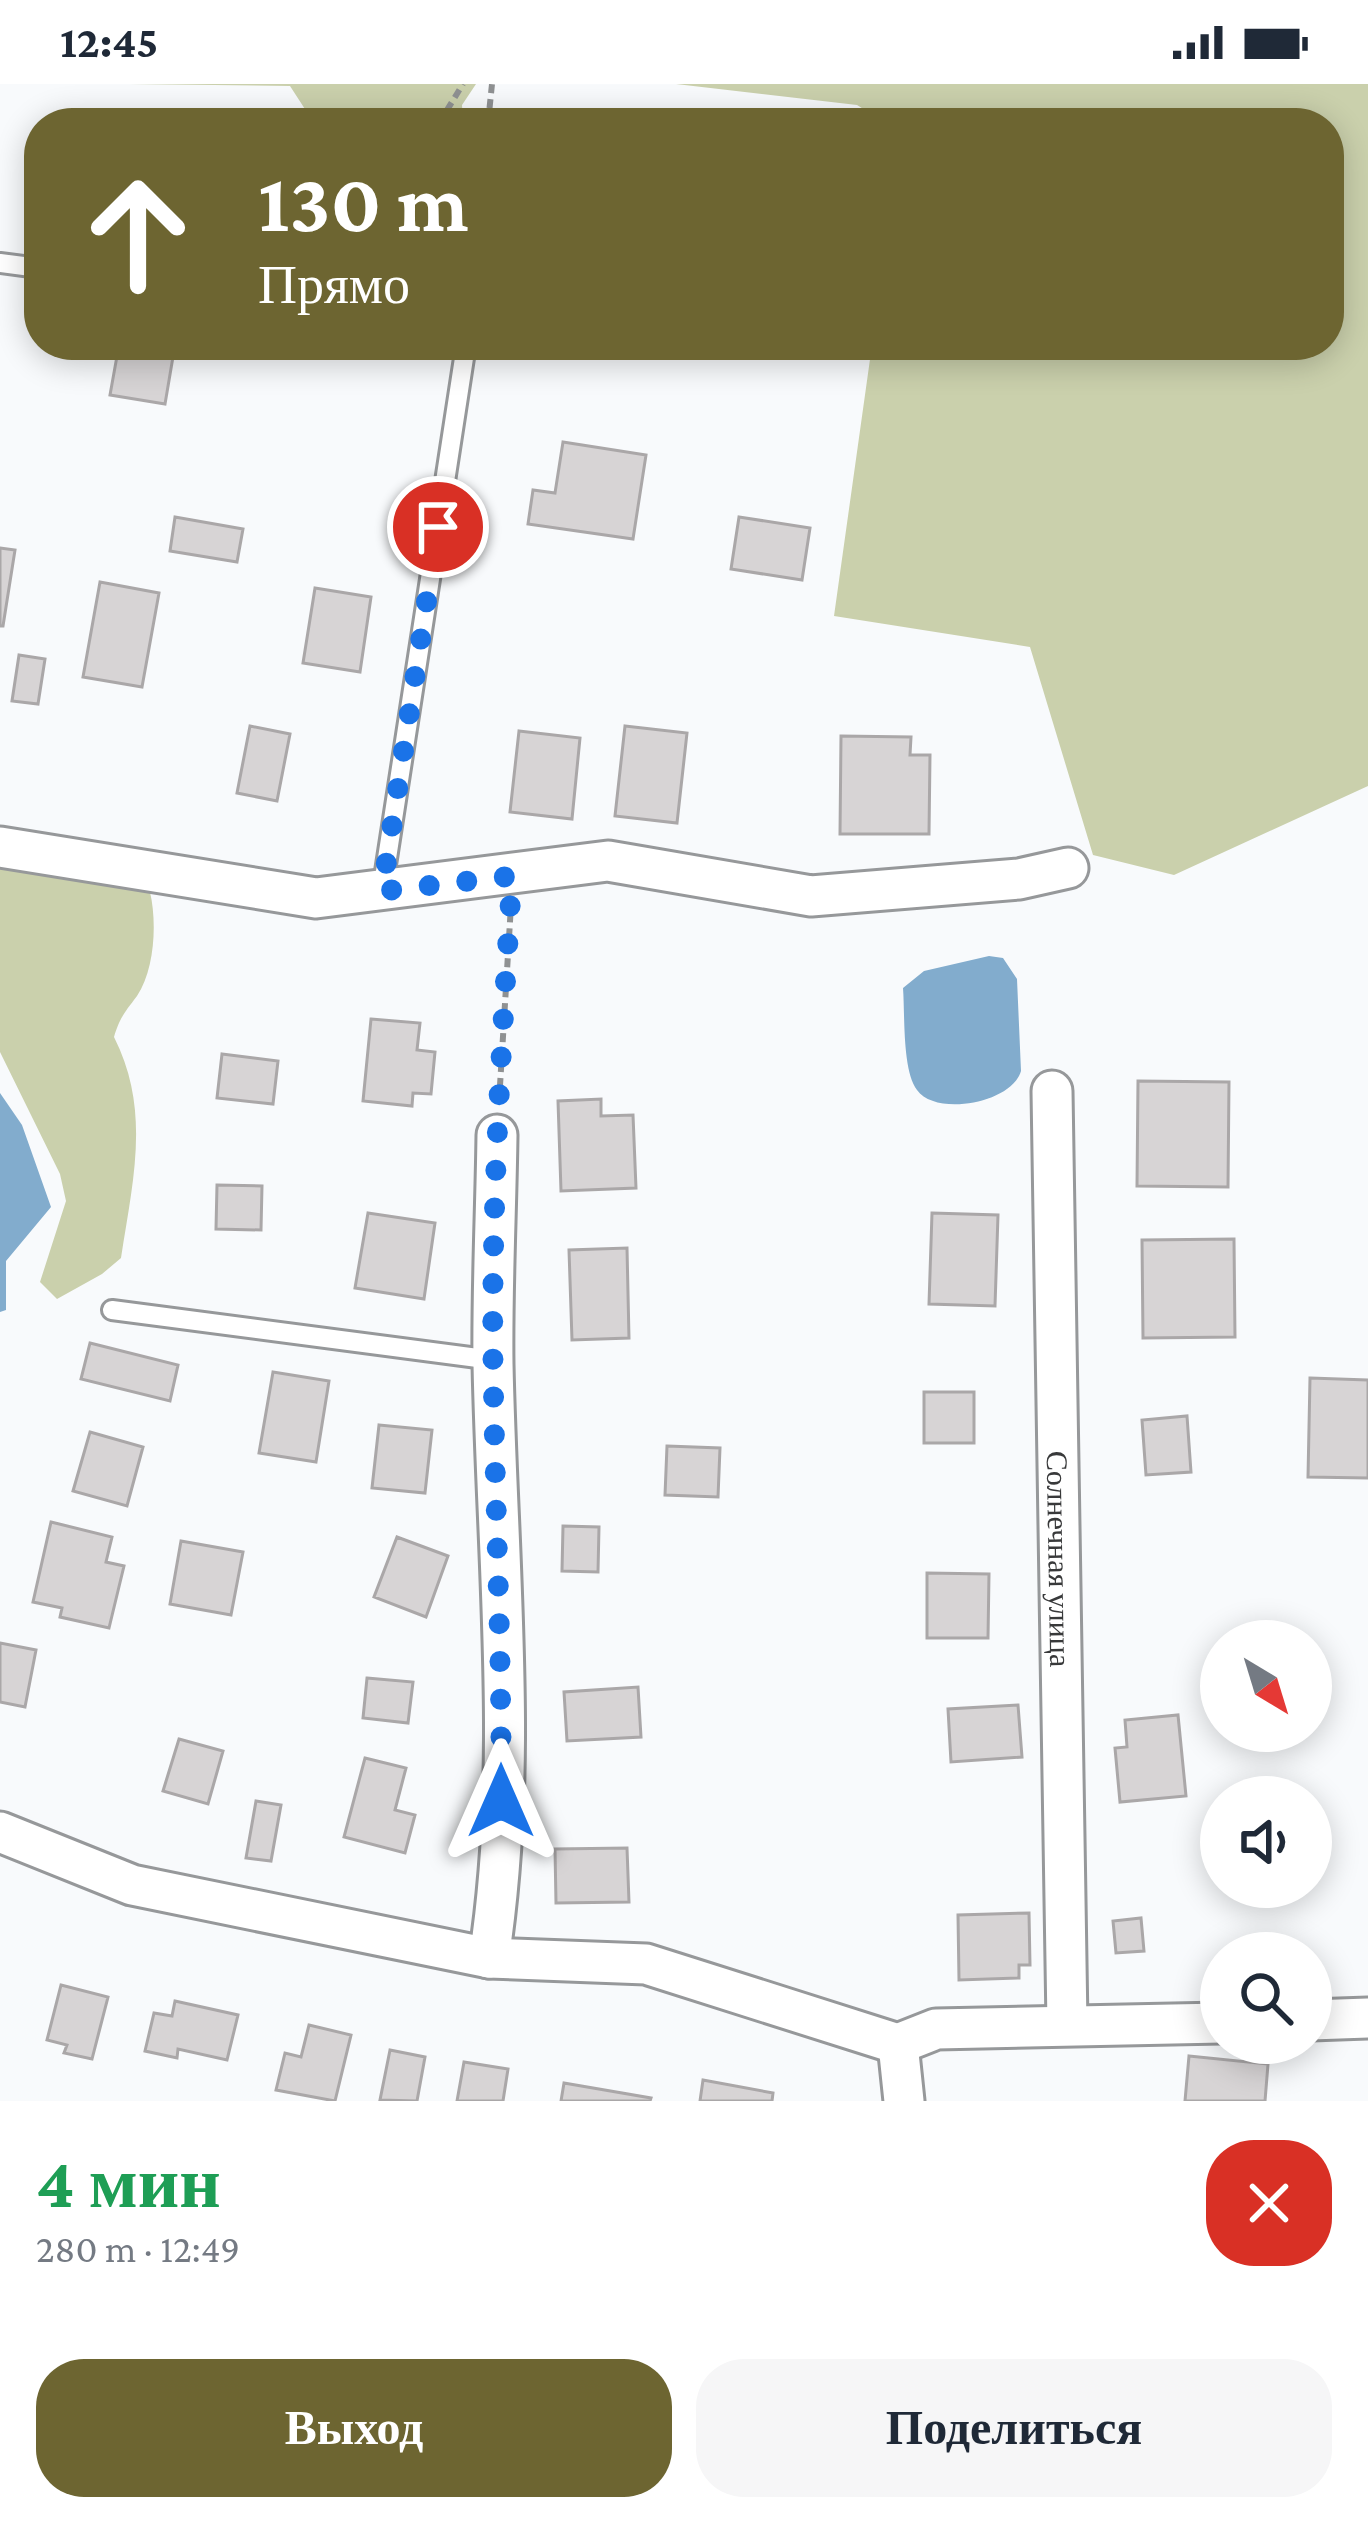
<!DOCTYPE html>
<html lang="ru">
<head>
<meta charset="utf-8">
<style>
  :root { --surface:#fff; --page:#f6f6f7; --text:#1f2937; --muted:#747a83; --accent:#6d6531 }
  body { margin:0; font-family:"Crimson Pro",serif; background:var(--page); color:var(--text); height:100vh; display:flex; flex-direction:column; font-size:45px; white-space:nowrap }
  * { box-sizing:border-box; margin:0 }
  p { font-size:39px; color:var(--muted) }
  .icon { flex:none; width:66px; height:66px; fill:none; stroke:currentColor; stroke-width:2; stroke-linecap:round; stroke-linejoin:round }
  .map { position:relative; height:2017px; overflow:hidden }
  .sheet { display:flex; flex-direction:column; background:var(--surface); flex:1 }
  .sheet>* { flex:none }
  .banner { position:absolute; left:24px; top:24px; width:1320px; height:252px; border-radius:48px; box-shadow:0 6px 30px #0003; background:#6d6531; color:#fff; overflow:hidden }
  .needle { width:78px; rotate:142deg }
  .controls { position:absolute; left:1200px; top:1536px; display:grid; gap:24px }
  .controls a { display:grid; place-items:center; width:132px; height:132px; border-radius:50%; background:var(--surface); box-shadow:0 6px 30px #0003; font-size:60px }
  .pin { position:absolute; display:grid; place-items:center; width:102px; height:102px; color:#fff; margin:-51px; border:6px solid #fff; border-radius:50%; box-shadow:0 3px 12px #0007 }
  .me { position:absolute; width:132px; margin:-66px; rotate:0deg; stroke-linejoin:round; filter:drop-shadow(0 0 9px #0008) }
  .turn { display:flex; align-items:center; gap:42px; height:252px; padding:0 36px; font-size:54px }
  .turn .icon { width:156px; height:156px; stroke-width:2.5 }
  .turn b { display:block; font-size:84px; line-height:102px }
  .round { display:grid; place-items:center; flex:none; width:126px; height:126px; border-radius:48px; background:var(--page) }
  .overview { display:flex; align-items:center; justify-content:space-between; height:204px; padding:0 36px }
  h1 { font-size:72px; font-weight:700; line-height:90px; color:#1e9e55 }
  .button { display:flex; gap:24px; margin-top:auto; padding:24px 36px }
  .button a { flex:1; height:138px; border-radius:48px; background:var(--accent); color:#fff; font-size:48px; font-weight:700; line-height:138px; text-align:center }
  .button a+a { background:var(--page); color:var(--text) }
  .status { display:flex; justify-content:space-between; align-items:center; height:84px; padding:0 60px; background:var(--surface); direction:ltr }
  .status svg { height:33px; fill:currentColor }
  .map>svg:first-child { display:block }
</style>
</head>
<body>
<div class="status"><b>12:45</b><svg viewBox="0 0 49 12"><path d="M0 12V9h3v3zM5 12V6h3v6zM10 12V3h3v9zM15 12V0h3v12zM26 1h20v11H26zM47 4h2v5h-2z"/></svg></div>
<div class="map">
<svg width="1368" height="2017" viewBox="0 0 1368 2017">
  <rect width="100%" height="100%" fill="#f8fafc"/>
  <path fill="#cad0ac" d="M129,0H476L462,21L463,39H314L290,2Z
    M676,0H1368V702L1174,791L1093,771L1030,563L834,532L872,261H1329V39H886L857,21Z
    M0,782L150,808C157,838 155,885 137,912C125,928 120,933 114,953C151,1026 133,1096 121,1174L102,1190L57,1215L40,1198L66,1117L60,1090L0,968Z"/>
  <path fill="#82accd" d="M989,872L1003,874L1017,895L1021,987C1012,1019 936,1033 917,1006C902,986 905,930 903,904L924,887Z
    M0,1009L22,1041L51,1123L6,1177V1226L0,1228Z"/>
  <path fill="#d7d4d5" stroke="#aaa7a8" stroke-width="3" d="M119,261H175L165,320L110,311Z
    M563,358L646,371L633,455L528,440L533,406L555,409Z
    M175,433L243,445L237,478L170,467Z
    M739,433L810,444L802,496L731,485Z
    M0,464L15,466L3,542H0Z
    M100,498L159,509L142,603L83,593Z
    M315,504L371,513L360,588L303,579Z
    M19,571L45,575L38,620L12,617Z
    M250,642L290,650L277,717L237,709Z
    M625,642L687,649L677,739L615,732Z
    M519,647L580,654L572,735L510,728Z
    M841,652L911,653L910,671H930L929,750H840Z
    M371,935L420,939L417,966L435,968L431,1010L413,1009L412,1022L363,1017Z
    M222,970L278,977L273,1020L217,1014Z
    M1138,997L1229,998L1228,1103L1137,1102Z
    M601,1015V1032L633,1031L636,1104L561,1107L558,1017Z
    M217,1101L262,1102L261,1146L216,1145Z
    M368,1129L435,1139L424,1215L355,1204Z
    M932,1129L998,1131L995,1222L929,1220Z
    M1234,1155L1235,1253L1143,1254L1142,1156Z
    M627,1164L629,1254L572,1256L569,1166Z
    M90,1259L178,1281L170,1317L81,1295Z
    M273,1288L329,1297L316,1378L259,1369Z
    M1310,1294L1368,1296V1394L1308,1393Z
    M924,1308H974V1359H924Z
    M1187,1332L1191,1388L1146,1391L1142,1336Z
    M379,1341L432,1346L425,1409L372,1404Z
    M90,1348L143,1363L127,1422L73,1407Z
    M667,1362L720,1364L718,1413L665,1411Z
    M51,1438L112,1453L106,1478L124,1482L109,1544L60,1533L62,1524L33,1518Z
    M563,1442L599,1443L598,1488L562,1487Z
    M397,1453L448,1472L426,1533L374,1513Z
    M181,1457L243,1468L231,1531L170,1520Z
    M927,1489L989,1490L988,1554H927Z
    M0,1559L36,1566L25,1623L0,1618Z
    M367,1594L413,1598L408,1639L363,1634Z
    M638,1603L641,1653L567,1657L564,1608Z
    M1018,1621L1022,1673L951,1678L948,1625Z
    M1178,1631L1186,1712L1120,1718L1115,1664L1127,1663L1125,1636Z
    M179,1655L223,1667L208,1720L163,1707Z
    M365,1674L406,1684L395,1726L415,1731L405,1769L344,1753Z
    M256,1717L281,1721L271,1777L246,1774Z
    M627,1764L629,1818L556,1819L555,1765Z
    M1029,1829L1030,1881H1019V1894L959,1896L958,1831Z
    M1141,1834L1144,1867L1116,1869L1113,1837Z
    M61,1901L108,1913L92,1975L64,1969L67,1961L47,1956Z
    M175,1917L238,1931L227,1976L178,1965L177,1974L145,1967L154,1929L172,1932Z
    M309,1941L351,1951L335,2017L276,2006L285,1969L301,1973Z
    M390,1966L425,1973L417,2017L380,2016Z
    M1189,1972L1268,1980L1265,2017H1185Z
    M464,1978L508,1985L503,2017H457Z
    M703,1996L773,2009L772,2017H700Z
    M564,1999L651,2014L650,2017H561Z"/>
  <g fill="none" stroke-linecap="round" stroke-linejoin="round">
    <g stroke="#96989a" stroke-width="24">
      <path id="service" d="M0,179L39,184
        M382,807L466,261
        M112,1226L493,1276"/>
    </g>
    <g stroke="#96989a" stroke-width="45">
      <g id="minor">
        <path d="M0,763L316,814L608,777L811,812L1019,795L1068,784"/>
        <path id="s1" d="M1052,1007L1067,1940"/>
        <path d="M0,1748L132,1801L489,1874L646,1880L898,1960L936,1945L1221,1939"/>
        <path d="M489,1874C519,1679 497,1477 493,1280C492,1204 496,1127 497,1051"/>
        <path d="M1311,1936L1368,1934"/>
        <path d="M898,1960L904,2017"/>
      </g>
    </g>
    <path stroke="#8f9192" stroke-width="6" stroke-dasharray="9 6" stroke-linecap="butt" d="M439,39L463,0
      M488,39L492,0
      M499,1018L511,821"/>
    <use href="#service" stroke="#fff" stroke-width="18"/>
    <use href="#minor" stroke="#fff" stroke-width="39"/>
  </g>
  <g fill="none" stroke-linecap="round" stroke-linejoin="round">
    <path stroke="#1a73e8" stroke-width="21" stroke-dasharray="0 37.8" d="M438,443L382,807L512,792C502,954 491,1116 493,1277C495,1424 502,1570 501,1717"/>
  </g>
  <g text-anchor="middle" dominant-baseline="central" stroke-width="12" stroke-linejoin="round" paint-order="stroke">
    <g font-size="30" fill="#38393a" stroke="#fff">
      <text stroke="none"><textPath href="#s1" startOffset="468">Солнечная улица</textPath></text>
    </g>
  </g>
</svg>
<div class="controls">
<a><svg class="needle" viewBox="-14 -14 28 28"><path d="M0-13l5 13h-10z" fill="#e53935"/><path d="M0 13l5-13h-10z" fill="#747a83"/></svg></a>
<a><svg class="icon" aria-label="sound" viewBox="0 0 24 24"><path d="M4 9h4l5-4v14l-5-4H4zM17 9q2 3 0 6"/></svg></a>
<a><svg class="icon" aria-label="search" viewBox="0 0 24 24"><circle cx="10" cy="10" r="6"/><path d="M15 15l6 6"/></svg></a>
</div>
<div class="pin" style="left:438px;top:443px;background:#d93025"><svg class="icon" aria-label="arrive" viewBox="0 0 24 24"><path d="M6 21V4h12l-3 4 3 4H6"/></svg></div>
<svg class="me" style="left:501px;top:1717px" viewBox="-20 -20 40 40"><path d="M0-17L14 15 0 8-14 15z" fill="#1a73e8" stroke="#fff" stroke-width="4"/></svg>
<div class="banner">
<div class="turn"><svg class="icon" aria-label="ahead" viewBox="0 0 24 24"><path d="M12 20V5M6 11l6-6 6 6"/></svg><div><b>130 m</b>Прямо</div></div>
</div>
</div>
<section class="sheet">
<div class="overview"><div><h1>4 мин</h1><p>280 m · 12:49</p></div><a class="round" style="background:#d93025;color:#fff"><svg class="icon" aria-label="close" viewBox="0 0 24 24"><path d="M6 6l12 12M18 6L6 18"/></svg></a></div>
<div class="button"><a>Выход</a><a>Поделиться</a></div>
</section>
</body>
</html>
